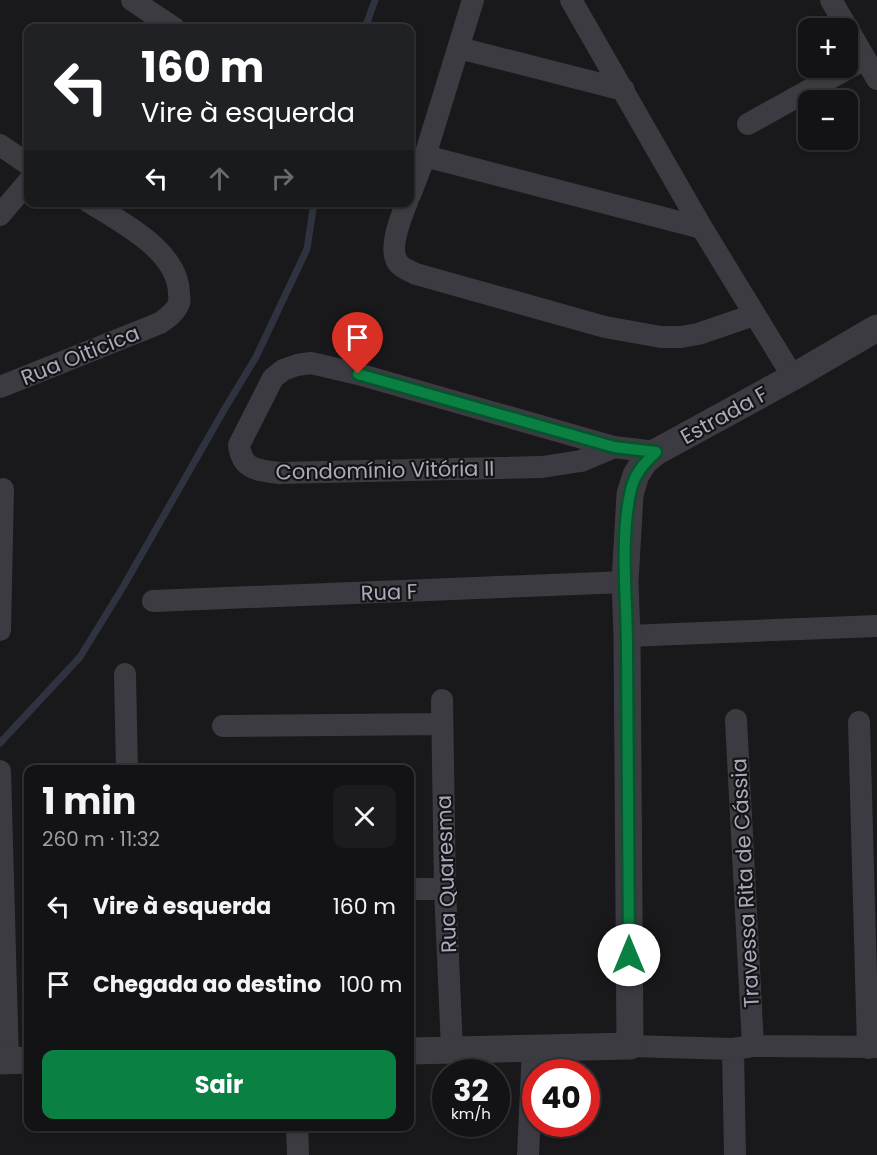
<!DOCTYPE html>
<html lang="pt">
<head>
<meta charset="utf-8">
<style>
  :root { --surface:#131214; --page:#1c1b1d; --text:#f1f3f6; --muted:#9d9ea0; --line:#323234; --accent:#0b8043 }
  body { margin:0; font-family:Poppins,sans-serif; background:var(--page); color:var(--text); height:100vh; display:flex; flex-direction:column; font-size:22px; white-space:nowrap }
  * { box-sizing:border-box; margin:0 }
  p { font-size:20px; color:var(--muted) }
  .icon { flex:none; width:33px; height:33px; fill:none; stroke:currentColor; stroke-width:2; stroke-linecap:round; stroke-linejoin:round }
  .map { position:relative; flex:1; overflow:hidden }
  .panel { position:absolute; left:24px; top:765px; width:390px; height:366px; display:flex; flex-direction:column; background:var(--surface); border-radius:12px; box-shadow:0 2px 4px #0004,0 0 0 2px var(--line) }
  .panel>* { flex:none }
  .hud { position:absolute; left:24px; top:24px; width:390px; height:183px; border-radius:12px; box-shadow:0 2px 4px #0004,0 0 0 2px var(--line); background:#202124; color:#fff; overflow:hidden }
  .buttons { position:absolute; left:798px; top:18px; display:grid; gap:12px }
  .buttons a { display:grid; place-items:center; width:60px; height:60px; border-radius:12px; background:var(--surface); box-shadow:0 2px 4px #0004,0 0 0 2px var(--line); font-size:30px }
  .speed { position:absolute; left:432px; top:1059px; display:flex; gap:12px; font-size:30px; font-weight:700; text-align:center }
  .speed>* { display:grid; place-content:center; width:78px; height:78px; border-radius:50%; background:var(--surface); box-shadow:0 2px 4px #0004,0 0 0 2px var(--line); line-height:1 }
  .speed small { font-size:15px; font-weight:400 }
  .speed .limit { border:9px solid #d22; background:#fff; color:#111 }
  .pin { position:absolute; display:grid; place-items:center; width:51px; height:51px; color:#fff; margin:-62px -26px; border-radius:50% 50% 50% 0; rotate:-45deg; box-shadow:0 0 6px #0007 }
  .pin .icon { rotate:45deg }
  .me { position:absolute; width:66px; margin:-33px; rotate:0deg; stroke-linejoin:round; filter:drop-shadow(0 0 4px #0008) }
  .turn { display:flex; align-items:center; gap:21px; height:126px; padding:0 18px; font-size:27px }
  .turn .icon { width:78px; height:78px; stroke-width:2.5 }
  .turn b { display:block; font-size:42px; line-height:51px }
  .lanes { display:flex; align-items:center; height:57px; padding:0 18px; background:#0003; justify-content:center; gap:30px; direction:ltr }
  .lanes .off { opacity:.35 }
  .round { display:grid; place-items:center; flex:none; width:63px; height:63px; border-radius:12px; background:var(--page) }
  .summary { display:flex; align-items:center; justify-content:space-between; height:102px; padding:0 18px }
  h1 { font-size:36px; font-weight:700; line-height:45px }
  .cta { display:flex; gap:12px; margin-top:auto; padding:12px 18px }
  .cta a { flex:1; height:69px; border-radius:12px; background:var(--accent); color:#fff; font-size:24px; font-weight:700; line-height:69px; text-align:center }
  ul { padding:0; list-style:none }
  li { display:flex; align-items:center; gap:18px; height:78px; padding:0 18px }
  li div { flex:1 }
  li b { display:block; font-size:22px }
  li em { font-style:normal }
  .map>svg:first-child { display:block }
</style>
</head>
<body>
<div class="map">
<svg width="877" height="1155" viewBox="0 0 877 1155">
  <rect width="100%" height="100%" fill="#19181a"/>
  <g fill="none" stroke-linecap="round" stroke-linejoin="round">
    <path stroke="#2e333f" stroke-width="7" d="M365,28L375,0
      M0,743L80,657L123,587L224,410L256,357L307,249L314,202"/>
    <path stroke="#3b3b41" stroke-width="22" d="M132,0L174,28
      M571,0L702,228L793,377
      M831,0L877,79
      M459,48L624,90
      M748,124L865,59
      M0,145L28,164
      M425,156L702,228
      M410,195L425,156L473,0
      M407,202C401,217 387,251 399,264C403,269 411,271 416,274L605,327L661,337H681L698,334L754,315
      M0,215L28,182
      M0,387L160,323C167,318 176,312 179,303C180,302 179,296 179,294C179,251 122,223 89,202
      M614,447L581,461L542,467L279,473C257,470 242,470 239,445L273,378L283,370L297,365L311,363L358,374L614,447L656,452
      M153,601L625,582
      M0,630L3,489
      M627,636L877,626
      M125,674L127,770
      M442,700L445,889L452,1049
      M736,720L753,1046
      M859,722L868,1048
      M223,726L442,724
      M0,771L8,1061
      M410,889H445
      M630,1046L733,1049L753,1046L877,1047
      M733,1049L735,1155
      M297,1126L298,1155
      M528,1155L533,1047"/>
    <path stroke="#3b3b41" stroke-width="27" d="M410,1051L630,1046L627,636L625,582L630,494L636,475L644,462L656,452L793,377L877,328
      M0,1061L28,1060"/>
  </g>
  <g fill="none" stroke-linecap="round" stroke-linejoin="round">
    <g stroke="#07532c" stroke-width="15">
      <path id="route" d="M358,374L614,447L656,452C643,464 633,476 630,494C620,542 627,600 627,649C628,751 629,853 629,955"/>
    </g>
    <use href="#route" stroke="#0b8043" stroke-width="10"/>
  </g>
  <g text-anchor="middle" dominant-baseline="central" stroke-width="4.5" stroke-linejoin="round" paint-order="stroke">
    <g font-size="21" fill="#aaabba" stroke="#141315">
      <text transform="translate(80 355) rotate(-22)">Rua Oiticica</text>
      <text transform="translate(724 415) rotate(-29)">Estrada F</text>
      <text transform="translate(385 470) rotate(-1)">Condomínio Vitória II</text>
      <text transform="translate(389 592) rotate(-2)">Rua F</text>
      <text transform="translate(446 874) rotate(-92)">Rua Quaresma</text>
      <text transform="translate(745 883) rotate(-93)">Travessa Rita de Cássia</text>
    </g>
  </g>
</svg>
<div class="buttons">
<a>+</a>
<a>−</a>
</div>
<div class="speed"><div>32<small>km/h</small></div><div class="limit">40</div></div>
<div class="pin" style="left:358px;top:374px;background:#d93025"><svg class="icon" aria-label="arrive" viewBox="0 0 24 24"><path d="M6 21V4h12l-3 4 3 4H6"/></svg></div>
<svg class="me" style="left:629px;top:955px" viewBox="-20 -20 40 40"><circle r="19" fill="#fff"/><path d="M0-13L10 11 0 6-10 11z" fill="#0b8043"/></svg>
<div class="hud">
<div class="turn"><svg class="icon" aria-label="left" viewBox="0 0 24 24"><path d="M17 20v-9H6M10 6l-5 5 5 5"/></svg><div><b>160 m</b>Vire à esquerda</div></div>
<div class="lanes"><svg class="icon" aria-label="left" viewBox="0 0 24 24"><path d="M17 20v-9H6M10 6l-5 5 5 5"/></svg><svg class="icon off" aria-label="ahead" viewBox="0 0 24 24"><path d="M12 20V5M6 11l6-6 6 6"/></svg><svg class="icon off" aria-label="right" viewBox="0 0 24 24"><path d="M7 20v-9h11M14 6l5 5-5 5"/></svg></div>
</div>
<section class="panel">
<div class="summary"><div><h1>1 min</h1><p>260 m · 11:32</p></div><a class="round"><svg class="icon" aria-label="close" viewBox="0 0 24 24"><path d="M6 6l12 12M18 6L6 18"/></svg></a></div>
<ul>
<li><svg class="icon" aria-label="left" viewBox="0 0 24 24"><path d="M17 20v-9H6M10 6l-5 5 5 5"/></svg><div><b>Vire à esquerda</b></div><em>160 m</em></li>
<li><svg class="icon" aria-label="arrive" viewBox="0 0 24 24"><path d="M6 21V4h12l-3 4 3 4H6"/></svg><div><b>Chegada ao destino</b></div><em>100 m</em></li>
</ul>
<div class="cta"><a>Sair</a></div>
</section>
</div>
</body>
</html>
